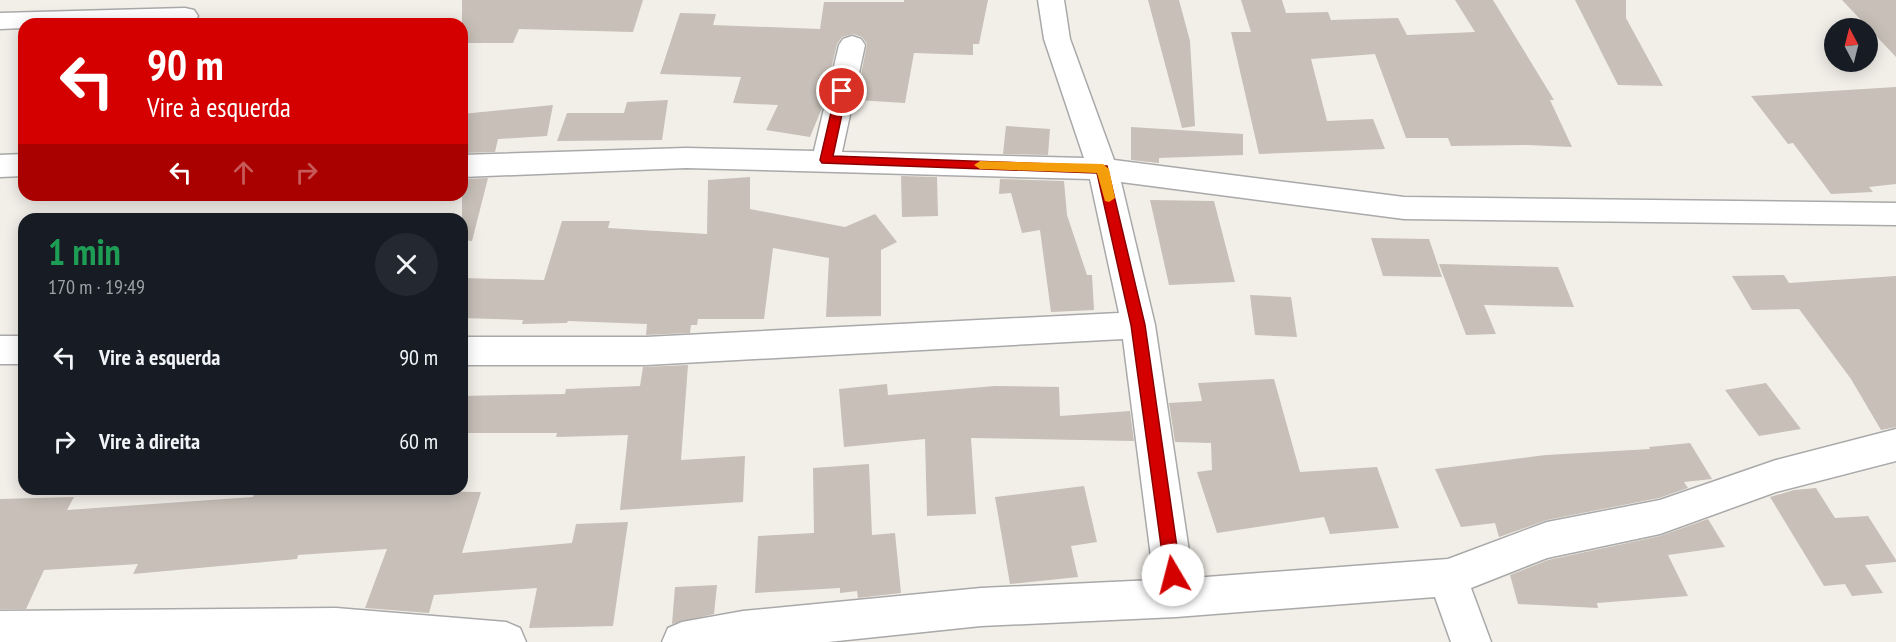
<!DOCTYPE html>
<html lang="pt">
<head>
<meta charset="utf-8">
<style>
  :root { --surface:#171b24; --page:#242831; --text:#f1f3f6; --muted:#9ea1a6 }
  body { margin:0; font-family:"PT Sans Narrow",sans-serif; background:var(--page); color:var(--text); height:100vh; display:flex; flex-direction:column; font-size:22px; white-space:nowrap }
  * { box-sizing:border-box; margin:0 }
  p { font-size:20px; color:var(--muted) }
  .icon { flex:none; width:33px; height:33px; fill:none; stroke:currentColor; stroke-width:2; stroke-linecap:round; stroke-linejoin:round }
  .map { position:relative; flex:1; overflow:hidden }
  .details { position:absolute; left:18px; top:213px; width:450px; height:282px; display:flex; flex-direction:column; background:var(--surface); border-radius:18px; box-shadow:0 3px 15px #0003 }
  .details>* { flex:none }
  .banner { position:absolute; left:18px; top:18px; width:450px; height:183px; border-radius:18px; box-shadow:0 3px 15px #0003; background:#d40000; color:#fff; overflow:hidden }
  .needle { width:39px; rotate:353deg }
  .fabs { position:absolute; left:1824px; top:18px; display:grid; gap:12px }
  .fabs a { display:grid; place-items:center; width:54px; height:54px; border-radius:50%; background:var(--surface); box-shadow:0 3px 15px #0003; font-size:30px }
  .pin { position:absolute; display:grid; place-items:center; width:51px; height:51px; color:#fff; margin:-26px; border:3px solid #fff; border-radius:50%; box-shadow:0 2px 6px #0007 }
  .me { position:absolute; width:66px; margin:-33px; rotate:352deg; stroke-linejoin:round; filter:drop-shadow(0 0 4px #0008) }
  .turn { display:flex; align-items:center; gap:21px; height:126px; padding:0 30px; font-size:27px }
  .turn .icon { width:78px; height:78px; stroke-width:2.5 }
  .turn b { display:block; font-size:42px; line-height:51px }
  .lanes { display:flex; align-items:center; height:57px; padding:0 30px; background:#0003; justify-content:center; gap:30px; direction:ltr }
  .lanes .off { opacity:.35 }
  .round { display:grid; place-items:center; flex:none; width:63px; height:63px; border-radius:32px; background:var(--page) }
  .overview { display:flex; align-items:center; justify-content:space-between; height:102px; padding:0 30px }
  h1 { font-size:36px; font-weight:700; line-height:45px; color:#1e9e55 }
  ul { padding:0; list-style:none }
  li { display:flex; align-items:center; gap:18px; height:84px; padding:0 30px }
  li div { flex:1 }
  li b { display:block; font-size:22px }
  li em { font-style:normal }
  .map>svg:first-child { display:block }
</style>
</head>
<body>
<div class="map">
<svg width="1896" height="642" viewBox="0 0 1896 642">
  <rect width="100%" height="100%" fill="#f2efe9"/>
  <path fill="#c7bfb8" d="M462,0H643L633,32L519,29L513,43H462Z
    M904,0H988L979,44H973V55L914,53L905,103L856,100L867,44L862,37L853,34L842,37L837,44L822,108L810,137L766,130L778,105L733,103L741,77L660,74L680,13L716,14L713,25L820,29L824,2H904Z
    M1148,0H1179L1190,41L1195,126L1182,128Z
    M1241,0H1282L1286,13L1328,12L1331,20L1398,18L1407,35L1475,32L1455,0H1493L1554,100H1550L1572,147L1527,145L1451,146L1448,138H1406L1375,54L1311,59L1327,121L1373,119L1385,149L1259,154L1231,32H1251Z
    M1575,0H1626V18L1663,86L1618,85Z
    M1842,0H1896V57Z
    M1896,87V184L1869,187L1873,192L1831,194L1793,143L1788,144L1751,96Z
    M668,100L662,140L557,141L567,113H624L627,102Z
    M553,105L547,136L498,139L495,152L462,153V114Z
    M1006,126L1050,129L1048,155L1003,154Z
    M1131,127L1243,134V155L1159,158V163L1131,160Z
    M901,176L937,177L938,216L902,217Z
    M750,177V209L845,227L875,214L897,242L881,250V316L826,317L829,258L773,248L764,319H698L697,325H691L690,333L646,335L647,324L568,321L567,323L522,324L523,320L462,318V278L544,280L562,221H610L608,228L707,234L708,180Z
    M488,178L472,241L462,240V179Z
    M1000,179L1064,181L1067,215L1087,275H1092L1094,310L1051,312L1040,230L1022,233L1011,193L999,194Z
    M1150,200L1214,201L1235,282L1169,285Z
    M1371,238L1429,239L1442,277L1383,276Z
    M1439,264L1558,267L1574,307L1484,305L1496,334L1466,335Z
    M1784,275L1789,283L1896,276V427L1881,430L1851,379L1799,309L1752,310L1732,276Z
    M1250,295L1291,297L1297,337L1255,335Z
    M688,365L681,460L745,456L743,502L620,510L628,435L556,437L557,433H462V396L565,394L566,389L640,386L643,367Z
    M1274,379L1300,472L1377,467L1399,528L1330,534L1324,517L1217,533L1197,472L1212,470L1211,443L1175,442L1169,403L1202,401L1198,383Z
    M1766,383L1801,429L1759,436L1725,390Z
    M887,384L888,395L995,386L1059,387L1060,416L1130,411L1134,441L971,438L976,514L927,516L925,439L844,447L839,389Z
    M1690,443L1712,479L1684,482L1688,488L1659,498L1547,520L1499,537L1495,523L1461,527L1435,469L1546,455L1650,449L1649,447Z
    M869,464L872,535L895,533L901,593L858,598L857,591L840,593V588L755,593L758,536L814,533L813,468Z
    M1084,486L1097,542L1071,546L1078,577L1010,584L995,497Z
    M1816,488L1835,518L1868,516L1896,560V562L1865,565L1883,593L1852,596L1845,584L1824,586L1770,497L1794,490Z
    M255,489L481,492L462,553L572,543L576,524L628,522L613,626L529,628L537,588L434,595L429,613L365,608L387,549L298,555L297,559L133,574L138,564L44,570L26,609H0V499L74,497L67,510L253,497Z
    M1708,519L1725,547L1668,555L1688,596L1597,603L1598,608L1518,604L1510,575L1548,560L1660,536Z
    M717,585L714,614L672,624L675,587Z"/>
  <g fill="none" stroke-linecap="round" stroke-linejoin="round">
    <g stroke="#a9a9a9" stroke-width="3">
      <path id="street" d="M1038,0H1064L1070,39L1114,160L1404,197L1896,203V225L1404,219L1121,182L1155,325L1193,578L1448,559L1547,522L1660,500L1776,460L1896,429V461L1776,492L1660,534L1547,558L1471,588L1491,642H1451L1435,597L1176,617L981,626L828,642H662L668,628L682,622L743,611L981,588L1154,580L1123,339L646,365H462V337H646L1119,313L1090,179L686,168L462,177V155L686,148L814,151L839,45L843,39L852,36L861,39L865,45L842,152L1084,158L1044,39Z
        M185,8L194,10L198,16L194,22L186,24H24V28L0,29V13Z
        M24,154V176L0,177V155Z
        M0,336H24V364H0Z
        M336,608L506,622L520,628L526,642H0V611Z"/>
    </g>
    <use href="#street" fill="#fff" fill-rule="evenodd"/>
  </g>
  <path fill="#d40000" stroke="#8a0000" stroke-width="1.5" d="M842,87L847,91L833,156L1107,166L1145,325L1181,575L1179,581L1173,583L1167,581L1165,575L1131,325L1097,173L822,163L820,160L836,91Z"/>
  <path fill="#f59e0b" d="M980,161L1103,164L1109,169L1115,198L1109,202L1105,201L1097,173L980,169L974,165Z"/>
</svg>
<div class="fabs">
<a><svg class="needle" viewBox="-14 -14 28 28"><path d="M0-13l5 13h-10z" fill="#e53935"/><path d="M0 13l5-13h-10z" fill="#9ea1a6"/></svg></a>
</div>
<div class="pin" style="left:842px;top:91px;background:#d93025"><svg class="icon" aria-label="arrive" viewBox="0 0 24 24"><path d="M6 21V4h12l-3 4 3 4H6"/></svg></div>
<svg class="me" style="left:1173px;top:575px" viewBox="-20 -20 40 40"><circle r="19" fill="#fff"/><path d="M0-13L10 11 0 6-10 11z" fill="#d40000"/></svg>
<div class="banner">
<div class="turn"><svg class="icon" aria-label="left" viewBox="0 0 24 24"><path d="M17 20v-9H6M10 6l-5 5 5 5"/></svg><div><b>90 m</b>Vire à esquerda</div></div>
<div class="lanes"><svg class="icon" aria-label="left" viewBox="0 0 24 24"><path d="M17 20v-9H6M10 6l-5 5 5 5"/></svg><svg class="icon off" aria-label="ahead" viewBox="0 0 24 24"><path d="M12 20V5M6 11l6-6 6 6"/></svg><svg class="icon off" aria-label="right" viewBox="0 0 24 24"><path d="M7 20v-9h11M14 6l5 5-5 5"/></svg></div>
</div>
<section class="details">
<div class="overview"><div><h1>1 min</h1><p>170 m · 19:49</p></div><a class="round"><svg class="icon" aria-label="close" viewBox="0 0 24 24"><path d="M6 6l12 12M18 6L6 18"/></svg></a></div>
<ul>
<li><svg class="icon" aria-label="left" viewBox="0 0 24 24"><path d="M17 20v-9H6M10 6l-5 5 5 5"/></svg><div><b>Vire à esquerda</b></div><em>90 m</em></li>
<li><svg class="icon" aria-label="right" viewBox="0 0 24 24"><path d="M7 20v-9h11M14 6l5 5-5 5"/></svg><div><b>Vire à direita</b></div><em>60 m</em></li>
</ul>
</section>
</div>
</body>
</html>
